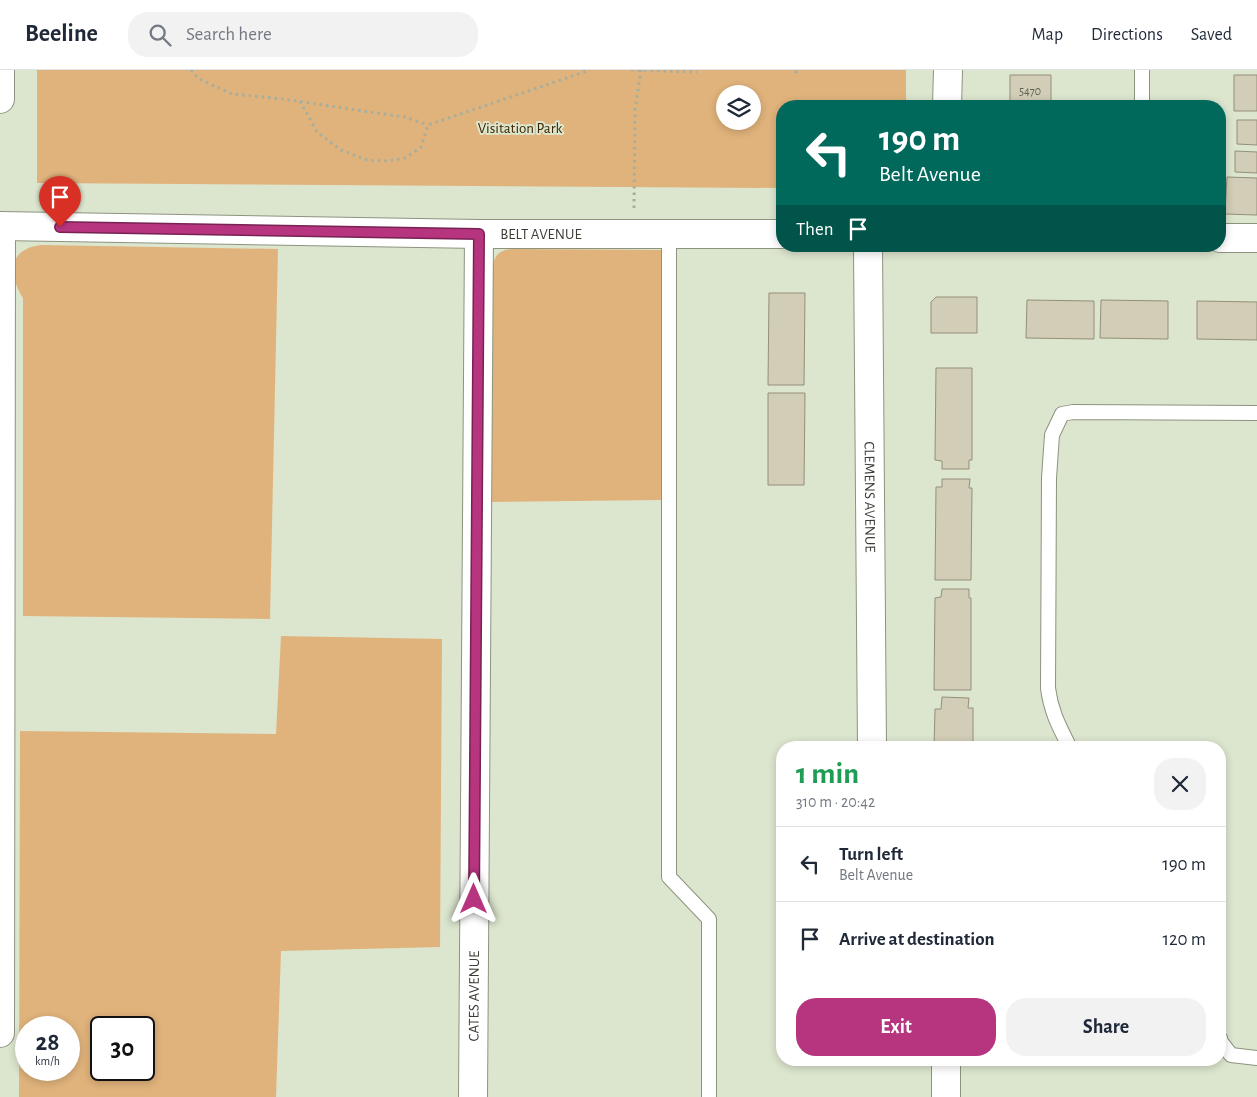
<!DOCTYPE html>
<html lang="en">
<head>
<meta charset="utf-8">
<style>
  :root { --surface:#fff; --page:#f2f2f3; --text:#1f2937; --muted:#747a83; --line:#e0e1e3; --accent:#b7357f }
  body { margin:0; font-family:"Alegreya Sans",sans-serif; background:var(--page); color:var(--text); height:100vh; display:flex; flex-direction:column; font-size:19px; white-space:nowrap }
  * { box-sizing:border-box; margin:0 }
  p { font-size:16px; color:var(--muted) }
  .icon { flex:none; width:28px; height:28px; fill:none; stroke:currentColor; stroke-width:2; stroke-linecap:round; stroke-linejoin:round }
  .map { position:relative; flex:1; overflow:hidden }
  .drawer { position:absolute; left:776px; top:671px; width:450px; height:325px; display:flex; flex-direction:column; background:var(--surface); border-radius:20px; box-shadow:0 2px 8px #0003 }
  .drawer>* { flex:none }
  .guide { position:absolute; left:776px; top:30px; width:450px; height:152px; border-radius:20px; box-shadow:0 2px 8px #0003; background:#00695c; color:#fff; overflow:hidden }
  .buttons { position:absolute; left:716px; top:15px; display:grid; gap:10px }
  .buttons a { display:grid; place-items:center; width:45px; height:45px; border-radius:50%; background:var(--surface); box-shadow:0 2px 8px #0003; font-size:25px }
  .speed { position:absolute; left:15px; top:946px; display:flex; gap:10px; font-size:25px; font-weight:700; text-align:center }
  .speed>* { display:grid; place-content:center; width:65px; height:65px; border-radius:50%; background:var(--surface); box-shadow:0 2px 8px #0003; line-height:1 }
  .speed small { font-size:12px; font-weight:400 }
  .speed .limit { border:2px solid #111; border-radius:8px; background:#fff; color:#111 }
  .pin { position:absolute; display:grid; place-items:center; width:42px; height:42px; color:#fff; margin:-51px -21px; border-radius:50% 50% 50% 0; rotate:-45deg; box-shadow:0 0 5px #0007 }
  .pin .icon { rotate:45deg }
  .me { position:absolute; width:55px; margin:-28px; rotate:0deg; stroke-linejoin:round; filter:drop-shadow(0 0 4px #0008) }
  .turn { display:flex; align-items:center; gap:18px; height:105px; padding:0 20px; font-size:22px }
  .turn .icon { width:65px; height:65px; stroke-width:2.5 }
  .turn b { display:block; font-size:35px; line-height:42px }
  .then { display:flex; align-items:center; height:48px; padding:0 20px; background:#0003; gap:10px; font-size:19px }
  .round { display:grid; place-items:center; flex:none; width:52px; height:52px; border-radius:20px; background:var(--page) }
  .head { display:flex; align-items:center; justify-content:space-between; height:85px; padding:0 20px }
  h1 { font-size:30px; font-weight:700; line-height:38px; color:#1e9e55 }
  .button { display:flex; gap:10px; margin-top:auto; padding:10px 20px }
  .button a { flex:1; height:58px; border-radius:20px; background:var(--accent); color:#fff; font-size:20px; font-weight:700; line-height:58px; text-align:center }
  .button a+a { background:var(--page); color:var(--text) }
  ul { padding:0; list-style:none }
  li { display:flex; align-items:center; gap:15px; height:75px; padding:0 20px; border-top:1px solid var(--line) }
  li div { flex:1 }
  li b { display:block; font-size:19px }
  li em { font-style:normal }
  header { display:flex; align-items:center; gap:30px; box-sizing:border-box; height:70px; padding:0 25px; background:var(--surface); border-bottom:1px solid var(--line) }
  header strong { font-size:24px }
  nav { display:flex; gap:28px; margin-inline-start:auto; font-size:18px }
  .search { width:350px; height:45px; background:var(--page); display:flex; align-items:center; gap:12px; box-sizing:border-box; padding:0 18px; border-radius:20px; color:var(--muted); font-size:19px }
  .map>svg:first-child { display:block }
</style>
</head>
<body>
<header>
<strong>Beeline</strong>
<div class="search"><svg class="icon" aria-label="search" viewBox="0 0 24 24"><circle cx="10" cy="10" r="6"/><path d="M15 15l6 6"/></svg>Search here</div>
<nav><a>Map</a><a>Directions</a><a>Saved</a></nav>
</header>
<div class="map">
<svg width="1257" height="1027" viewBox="0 0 1257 1027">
  <rect width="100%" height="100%" fill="#dce5ce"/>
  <path fill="#e1b37c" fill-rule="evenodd" d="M37,0H906V36H782V118L37,113ZM725,24H752V51H725Z
    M41,175L278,179L270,549L23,546V228C8,204 8,179 41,175Z
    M512,179L661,180V430L490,432L492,200C494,186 498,180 512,179Z
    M281,566L442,569L440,877L281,881L276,1027H19L20,661L276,664ZM26,958H69V1000H26ZM101,958H144V1000H101Z"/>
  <path fill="#d2cdb6" stroke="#948f79" d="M1010,5H1051V36H1010Z
    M1234,5H1257V41H1234Z
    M1237,50H1257V75L1237,74Z
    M1235,81L1257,82V103L1235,102Z
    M1227,107L1257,108V145L1225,144Z
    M769,223H805L804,315H768Z
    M936,227H977V263H931V232Z
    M1027,230L1094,231V269L1026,268Z
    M1101,230L1168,231V269L1100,268Z
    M1197,231L1257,232V270L1197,269Z
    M936,298H972V390H969V399H942V391L935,390Z
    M768,323H805L804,415H768Z
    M942,409H970L969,418H972L971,510H935L936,417H942Z
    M942,519H969V528H971V620H934L935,528L941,527Z
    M942,627L969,628L968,638H973V678H934L935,639H941Z"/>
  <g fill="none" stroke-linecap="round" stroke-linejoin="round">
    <g stroke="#8c947f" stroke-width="16">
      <path id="service" d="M1142,36V0
        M669,164V807L709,849V1027
        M1070,678C1059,656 1051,642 1048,618L1049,408L1052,365L1062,344L1073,342L1257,343
        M1220,968L1221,972L1231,985L1257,988"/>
    </g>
    <g stroke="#8c947f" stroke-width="30">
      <g id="minor">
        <path d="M0,29V0"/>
        <path d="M947,36L948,0"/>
        <path id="s1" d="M0,156L479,164H782"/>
        <path d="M1220,168H1257"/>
        <path id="s2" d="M868,176L872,678"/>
        <path d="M0,963L1,156"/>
        <path id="s3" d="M473,1027L479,164"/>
        <path d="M946,1027V990"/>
      </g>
    </g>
    <path stroke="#a7ae9c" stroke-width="3" stroke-dasharray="2.5 4" stroke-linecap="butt" d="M191,0L199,9L232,24L283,29L377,43L405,47L428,55
      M631,0L697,2
      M795,3L797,0
      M300,31L317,62L341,80L367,90L387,91L405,88L421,77L428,55L590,0
      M634,138L635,40L641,0"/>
    <use href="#service" stroke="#fff" stroke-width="14"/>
    <use href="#minor" stroke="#fff" stroke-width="28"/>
  </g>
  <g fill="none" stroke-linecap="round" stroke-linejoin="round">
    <g stroke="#772253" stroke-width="12">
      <path id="route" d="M60,157L479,164L474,829"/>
    </g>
    <use href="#route" stroke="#b7357f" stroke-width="9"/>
  </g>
  <g text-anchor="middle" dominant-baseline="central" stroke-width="4" stroke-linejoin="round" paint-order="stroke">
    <g font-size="12" fill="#606255">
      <text x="1030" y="21">5470</text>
    </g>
    <g font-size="15" fill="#3e2602" stroke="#dce5ce">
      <text x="520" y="58">Visitation Park</text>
    </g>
    <g font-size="15" fill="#3a3e35" stroke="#dce5ce">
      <text stroke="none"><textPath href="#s1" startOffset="541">BELT AVENUE</textPath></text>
      <text stroke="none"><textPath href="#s2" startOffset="251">CLEMENS AVENUE</textPath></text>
      <text stroke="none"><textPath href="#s3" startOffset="101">CATES AVENUE</textPath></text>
    </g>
  </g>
</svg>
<div class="buttons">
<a><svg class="icon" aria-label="layers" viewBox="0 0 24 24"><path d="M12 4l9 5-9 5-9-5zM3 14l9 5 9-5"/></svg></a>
</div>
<div class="speed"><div>28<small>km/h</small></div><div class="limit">30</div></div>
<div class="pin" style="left:60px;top:157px;background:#d93025"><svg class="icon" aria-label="arrive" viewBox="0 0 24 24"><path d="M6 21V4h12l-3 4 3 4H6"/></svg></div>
<svg class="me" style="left:474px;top:829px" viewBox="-20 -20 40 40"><path d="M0-17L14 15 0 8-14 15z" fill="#b7357f" stroke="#fff" stroke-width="4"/></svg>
<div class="guide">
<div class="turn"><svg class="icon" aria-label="left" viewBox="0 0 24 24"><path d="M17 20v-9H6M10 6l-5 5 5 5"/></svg><div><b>190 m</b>Belt Avenue</div></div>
<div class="then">Then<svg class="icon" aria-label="arrive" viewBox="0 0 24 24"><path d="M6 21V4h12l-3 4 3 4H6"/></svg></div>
</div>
<section class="drawer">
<div class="head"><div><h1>1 min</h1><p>310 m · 20:42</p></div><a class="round"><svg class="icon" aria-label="close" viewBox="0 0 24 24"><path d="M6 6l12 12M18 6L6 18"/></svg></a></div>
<ul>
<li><svg class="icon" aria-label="left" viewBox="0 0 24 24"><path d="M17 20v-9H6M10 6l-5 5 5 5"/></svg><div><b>Turn left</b><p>Belt Avenue</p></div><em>190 m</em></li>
<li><svg class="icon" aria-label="arrive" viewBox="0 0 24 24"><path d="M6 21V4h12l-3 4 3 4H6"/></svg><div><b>Arrive at destination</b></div><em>120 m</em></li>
</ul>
<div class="button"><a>Exit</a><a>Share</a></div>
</section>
</div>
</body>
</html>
